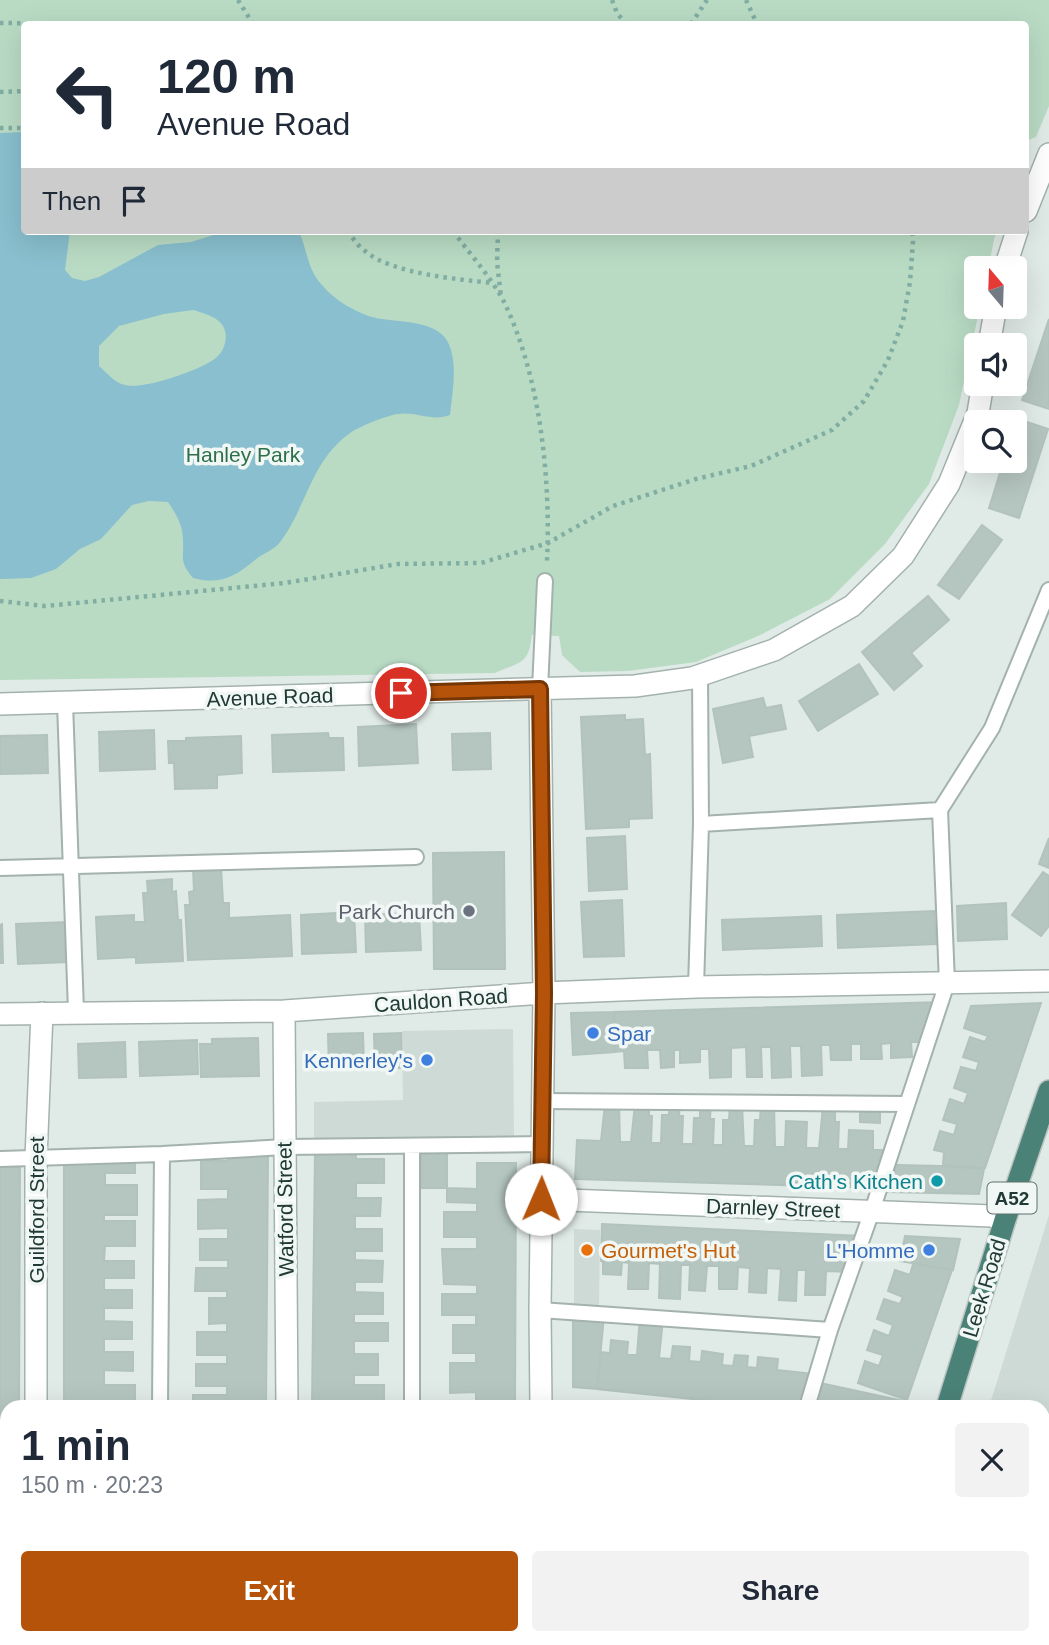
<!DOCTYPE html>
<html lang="en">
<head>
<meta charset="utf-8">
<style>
  :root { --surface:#fff; --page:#f2f2f3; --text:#1f2937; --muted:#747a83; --accent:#b45309 }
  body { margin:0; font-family:Arial,sans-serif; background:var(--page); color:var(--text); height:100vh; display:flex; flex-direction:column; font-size:26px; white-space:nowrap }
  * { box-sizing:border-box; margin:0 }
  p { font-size:23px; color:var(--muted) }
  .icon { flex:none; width:38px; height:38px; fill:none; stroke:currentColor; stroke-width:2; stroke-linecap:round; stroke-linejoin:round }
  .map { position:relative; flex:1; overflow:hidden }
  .sheet { position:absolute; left:0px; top:1400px; width:1050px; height:245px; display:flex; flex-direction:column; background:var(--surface); border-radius:21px 21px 0 0; box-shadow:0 7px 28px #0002 }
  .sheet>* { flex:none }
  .hud { position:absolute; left:21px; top:21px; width:1008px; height:214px; border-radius:7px; box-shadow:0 7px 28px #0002; background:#fff; color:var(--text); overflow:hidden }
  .needle { width:46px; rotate:341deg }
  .fabs { position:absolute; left:964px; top:256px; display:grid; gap:14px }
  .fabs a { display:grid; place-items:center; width:63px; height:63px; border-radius:7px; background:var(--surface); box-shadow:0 7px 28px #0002; font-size:35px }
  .pin { position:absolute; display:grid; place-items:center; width:60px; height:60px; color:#fff; margin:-30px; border:4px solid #fff; border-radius:50%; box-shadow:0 2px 7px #0007 }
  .me { position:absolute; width:77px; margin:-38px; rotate:1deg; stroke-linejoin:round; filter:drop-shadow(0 0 5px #0008) }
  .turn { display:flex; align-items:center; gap:24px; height:147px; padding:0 21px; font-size:32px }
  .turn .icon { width:91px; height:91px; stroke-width:2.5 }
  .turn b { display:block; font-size:49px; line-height:60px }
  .then { display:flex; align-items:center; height:66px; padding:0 21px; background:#0003; gap:14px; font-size:26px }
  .round { display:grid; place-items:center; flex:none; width:74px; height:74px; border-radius:7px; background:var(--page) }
  .summary { display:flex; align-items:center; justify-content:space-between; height:119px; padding:0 21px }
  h1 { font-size:42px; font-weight:700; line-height:52px }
  .button { display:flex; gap:14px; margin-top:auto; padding:14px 21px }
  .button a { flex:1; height:80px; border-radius:7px; background:var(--accent); color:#fff; font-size:28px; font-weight:700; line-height:80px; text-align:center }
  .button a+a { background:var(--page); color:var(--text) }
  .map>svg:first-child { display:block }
</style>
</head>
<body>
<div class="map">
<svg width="1049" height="1645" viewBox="0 0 1049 1645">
  <rect width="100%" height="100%" fill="#e0eae6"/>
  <path fill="#cedad5" d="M513,1029L514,1139L314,1144V1102L403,1100L402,1031Z
    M1049,1215V1645H912L914,1638H1043V1407H989Z
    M574,1229L600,1230L599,1307L574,1304Z"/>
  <path fill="#b9dbc4" d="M0,0H1049V106L1036,137L1026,141V24H24V231H996L988,268H976V306H980L959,405L929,484L885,544L830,599L758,636L696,662L628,671L580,672L562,655L559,636L532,635C528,665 522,661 495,673L0,680Z"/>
  <path fill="#89bfce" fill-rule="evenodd" d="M24,132V231H70L65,270L72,278L85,281L99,277L158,245L191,242L226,231H299C307,249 307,269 322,285C333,299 355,312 372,317C398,324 443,317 451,350C457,371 452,394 450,415C432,422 416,411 398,414C388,415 361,426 353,431C311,459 308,504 281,541C275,550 263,553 255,560C235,577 219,585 193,578C179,561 184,560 183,540C183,525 176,514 168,502L149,501L132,505L101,539L80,549L56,569L31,578L0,579V133ZM193,310C211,315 230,321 225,343C223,351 219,356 213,360C197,371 143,390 125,385C115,383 107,373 99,366V346L119,326L164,314Z"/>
  <path fill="#b5c5bf" stroke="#b2c3bd" stroke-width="2" d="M1049,319V409L1022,400Z
    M1018,419L1048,429L1019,518L989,508L1004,460H1015V427Z
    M982,525L1002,540L959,599L938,585Z
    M928,596L949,620L911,653L922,666L894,690L862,652Z
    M859,664L878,694L818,731L799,701Z
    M763,698L766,708L781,705L786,729L749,736L753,757L723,763L713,709Z
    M625,715V720L643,719L645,755L650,754L652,818L629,819V827L586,829L581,717Z
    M416,724L418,763L359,766L358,727Z
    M154,730L155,769L100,771L99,732Z
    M328,733L329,738H343L344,770L273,772L272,735Z
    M490,733L491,769L453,770L452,734Z
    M47,735L48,773L0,774V736Z
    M241,736L242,773L217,775V788L175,789L174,763H169L168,741H186V738Z
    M625,836L627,889L589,891L587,838Z
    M1049,838V868L1039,864Z
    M504,852L505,969H434L433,853Z
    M221,867L223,903H229V918L290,915L292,956L188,960L185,905H190L189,892L194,891L193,868Z
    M1043,872L1049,876V926L1041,936L1012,915Z
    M172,879V892L176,891L178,920H181L183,961L136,963V957L98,959L96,917L134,915V922H145L143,893H148L147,881Z
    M622,900L624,956L584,957L581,902Z
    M1006,903L1007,939L958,941L957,906Z
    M934,911L936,944L838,948L837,915Z
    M354,912L356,952L302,954L301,915Z
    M419,913L421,950L366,952L365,915Z
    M821,916L822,946L723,950L722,920Z
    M68,922L69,962L18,964L16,924Z
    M2,924L3,963H0V925Z
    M940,1002L927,1042H911L912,1057L891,1058V1043L881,1044L882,1059H861V1044H851V1060H831L830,1045H821L822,1075L802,1076L801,1046H790L791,1077L772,1078L771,1047H761L762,1077H747L746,1047L731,1048V1077L710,1078L709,1049H700V1062L680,1063V1050H674V1067L661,1068L660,1050H647L648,1068H625L624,1051L615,1052L614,1012Z
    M1041,1003L985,1168L943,1165L944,1152L934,1150L940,1131L954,1135L957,1124L943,1120L950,1099L964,1104L968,1093L954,1088L961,1067L976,1071L979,1062L963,1057L970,1037L985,1042L988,1036L964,1028L971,1006Z
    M614,1012L615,1052L573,1055L571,1013Z
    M363,1033L364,1069H329L328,1034Z
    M401,1033L402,1068H375L374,1034Z
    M258,1038L259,1076L201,1077L200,1044H212V1039Z
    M197,1040L198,1074L140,1076L139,1042Z
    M125,1042L126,1077L79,1078L78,1044Z
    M700,1103H711L710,1119H714L713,1145H723V1120H729L730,1104L742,1105L744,1146H754L755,1120H760L761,1104H774L775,1147H785L786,1121L807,1122L806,1148H819L823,1106H835V1122H839L838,1149H848L849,1130L873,1131V1150H889L878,1188L575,1179L577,1140L601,1141L605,1104H619L620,1142H631L635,1104H649V1116H652L651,1143H661L662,1115H669V1104H680L679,1116H683L682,1144H693L694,1118H700Z
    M860,1104L880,1105V1123L860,1122Z
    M422,1147H447V1188H421Z
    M315,1150L356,1151V1159H384V1183H356V1198H381L380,1216H355V1229H382V1251H355V1260L383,1261L382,1282H355V1292L383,1293V1314H354V1323H388V1341H354V1354H378V1375H354V1385H384V1405L312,1407Z
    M228,1154H268L266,1407H193V1395H227V1386H196V1364H227V1355H197V1332H227V1323L209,1324V1298H227V1291H195L196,1268H228V1260H200V1239H228V1228L198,1229V1200L228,1199V1189H201V1161H228Z
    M64,1160H135V1173H105V1185H137V1215H104V1221H135V1246H105L104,1261H134V1278H104V1290H132V1308H104V1321L132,1322V1339H104V1352H133V1371L104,1370V1385H135V1405L64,1407Z
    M0,1161H20L19,1407H7V1532H0Z
    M477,1163H516L515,1407H454V1405H476V1392L450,1393V1363H476V1353H453V1325H476V1315H442V1294H477V1285L444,1284L442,1249H477V1237H444V1212H477V1203L447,1202V1188L477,1189Z
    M897,1165L941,1166L984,1169L979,1194L887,1192Z
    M602,1224L862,1236L851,1272L826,1271L825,1295H805L806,1270H797L796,1301L779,1300L781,1269L767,1268L766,1293L749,1292L750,1268L738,1267L737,1289H719V1266H707L705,1291L689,1290L690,1265H681L680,1299L659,1298L660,1264L649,1263L648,1289H628L629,1263L622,1262L621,1275L603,1274V1262L601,1261Z
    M905,1236L960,1239L953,1270L900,1261Z
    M913,1264L952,1270L907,1400L858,1383L865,1361L879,1366L883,1355L867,1350L874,1330L889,1336L893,1325L877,1319L884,1299L900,1304L903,1297L888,1291L895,1270L910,1275Z
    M573,1313L604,1316L597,1389L573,1387Z
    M640,1317L663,1319L659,1358L671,1359L673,1346L690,1347L689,1361L701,1362L702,1351L723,1354L722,1365L733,1366L735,1355L748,1356L747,1367L757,1368L758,1357L778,1359L777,1370L813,1374L810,1407H770L597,1389L601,1352L610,1353L611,1340L628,1342L627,1355H637Z
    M820,1383L908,1402L906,1407H813Z
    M0,1575H7V1638H17V1642H0Z
    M62,1638H265V1641L62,1639Z
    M572,1638L647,1640V1645H571Z
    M759,1638H833L830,1645H756Z"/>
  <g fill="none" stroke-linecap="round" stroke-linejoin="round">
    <g stroke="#a3b2ad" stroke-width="18">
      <path id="service" d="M540,689L545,581
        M65,703L76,1011
        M701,824L940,810L992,728L1049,590
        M0,868L416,857
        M696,987L701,824L700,675
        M543,1101L907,1104
        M412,1147V1407
        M0,1159L162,1154L285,1147L543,1144
        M540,1310L830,1330
        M160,1407L162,1154
        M807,1407L830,1330L872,1211L947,983L940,810
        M0,1545H7
        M413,1638V1645
        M671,1645V1638
        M727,1645L730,1638"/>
    </g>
    <g stroke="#a3b2ad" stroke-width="24">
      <path id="minor" d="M1026,211L1049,154
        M1005,268L1017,231
        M989,345L996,306
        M540,689L544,993L540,1310L541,1407
        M0,704L635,686L692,678L774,650L852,606L903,556L949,484L978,413L983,383
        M284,1011L287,1407
        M0,1014L284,1011L544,993L696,987L1049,981
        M541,1199L992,1216L1005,1220
        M36,1407V1158L42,1013
        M542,1638V1645
        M33,1645V1638
        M289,1645V1638"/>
    </g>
    <g stroke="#bcc4c2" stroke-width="24">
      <path id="trunk" d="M947,1407L1005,1220L1049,1091
        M865,1645L868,1638"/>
    </g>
    <path stroke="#81ada2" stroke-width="4.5" stroke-dasharray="3.5 5" stroke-linecap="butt" d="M238,0L253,24
      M612,0L617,13L626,24
      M746,0L757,24
      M0,23L110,24
      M691,24L707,0
      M0,92L24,91
      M0,128H24
      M347,231C353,238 358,246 365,251C392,274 457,279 492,283
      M453,231C469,253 490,276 503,300C540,374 551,479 547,561
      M498,231L497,262L501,297
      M0,601L45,606L285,583L398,564L481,563L548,543L613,506L696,479L751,466L832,430L864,401L888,360L903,321L910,282L913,242L912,231"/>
    <use href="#service" stroke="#fff" stroke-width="14"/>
    <use href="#minor" stroke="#fff" stroke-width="21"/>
    <use href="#trunk" stroke="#4a8278" stroke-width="21"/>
  </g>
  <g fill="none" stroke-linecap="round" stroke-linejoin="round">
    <g stroke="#753606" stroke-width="18">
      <path id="route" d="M401,693L540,689L544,993L541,1199"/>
    </g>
    <use href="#route" stroke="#b45309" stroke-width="12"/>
  </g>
  <circle fill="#6b7280" stroke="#f0f7f4" stroke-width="2.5" cx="469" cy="911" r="7"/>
  <g fill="#3f7fe0" stroke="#f0f7f4" stroke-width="2.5">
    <circle cx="593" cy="1033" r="7"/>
    <circle cx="427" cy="1060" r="7"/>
    <circle cx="929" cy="1250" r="7"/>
  </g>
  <circle fill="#0f9aa8" stroke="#f0f7f4" stroke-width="2.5" cx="937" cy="1181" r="7"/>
  <circle fill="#e8710a" stroke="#f0f7f4" stroke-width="2.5" cx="587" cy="1250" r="7"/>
  <g text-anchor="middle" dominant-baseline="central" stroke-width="7" stroke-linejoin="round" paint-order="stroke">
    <rect fill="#f0f7f4" stroke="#5f736e" stroke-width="2" x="987.5" y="1182.5" width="49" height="31" rx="5"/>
    <g font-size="19" font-weight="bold" fill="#213a35">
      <text x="1012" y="1198">A52</text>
    </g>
    <g font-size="21" fill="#2d6f4a" stroke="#f0f7f4">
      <text x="243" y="454">Hanley Park</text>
    </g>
    <g font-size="21" fill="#213a35" stroke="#f0f7f4">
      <text transform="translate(270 697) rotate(-2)">Avenue Road</text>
      <text transform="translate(441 1000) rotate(-4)">Cauldon Road</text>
      <text transform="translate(773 1208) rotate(2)">Darnley Street</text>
      <text transform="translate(285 1209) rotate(-91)">Watford Street</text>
      <text transform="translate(36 1210) rotate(-90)">Guildford Street</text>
      <text transform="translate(984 1288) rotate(-73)">Leek Road</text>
    </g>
    <g font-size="21" fill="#5b616d" stroke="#f0f7f4" text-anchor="end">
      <text x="455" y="911">Park Church</text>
    </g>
    <g font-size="21" fill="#366cbe" stroke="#f0f7f4" text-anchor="end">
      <text x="607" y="1033" text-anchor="start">Spar</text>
      <text x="413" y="1060">Kennerley's</text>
      <text x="915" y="1250">L'Homme</text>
    </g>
    <g font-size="21" fill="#0d838f" stroke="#f0f7f4" text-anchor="end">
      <text x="923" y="1181">Cath's Kitchen</text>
    </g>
    <g font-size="21" fill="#c56008" stroke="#f0f7f4" text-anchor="start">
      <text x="601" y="1250">Gourmet's Hut</text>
    </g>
  </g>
</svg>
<div class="fabs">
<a><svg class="needle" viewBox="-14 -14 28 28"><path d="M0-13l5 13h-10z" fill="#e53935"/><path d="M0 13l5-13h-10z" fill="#747a83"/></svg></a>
<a><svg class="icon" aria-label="sound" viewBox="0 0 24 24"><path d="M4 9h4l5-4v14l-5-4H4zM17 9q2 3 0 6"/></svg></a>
<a><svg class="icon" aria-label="search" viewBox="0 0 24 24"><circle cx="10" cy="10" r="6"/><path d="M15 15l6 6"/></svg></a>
</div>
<div class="pin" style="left:401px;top:693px;background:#d93025"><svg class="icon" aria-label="arrive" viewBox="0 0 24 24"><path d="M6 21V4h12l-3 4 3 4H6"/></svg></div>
<svg class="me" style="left:541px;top:1199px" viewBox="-20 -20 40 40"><circle r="19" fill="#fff"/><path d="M0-13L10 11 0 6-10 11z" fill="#b45309"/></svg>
<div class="hud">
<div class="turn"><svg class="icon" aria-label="left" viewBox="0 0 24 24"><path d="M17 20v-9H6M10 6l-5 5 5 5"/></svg><div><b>120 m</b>Avenue Road</div></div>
<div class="then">Then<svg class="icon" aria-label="arrive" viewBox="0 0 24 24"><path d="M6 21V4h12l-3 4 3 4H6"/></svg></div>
</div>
<section class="sheet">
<div class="summary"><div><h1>1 min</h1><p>150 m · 20:23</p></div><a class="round"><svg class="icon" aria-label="close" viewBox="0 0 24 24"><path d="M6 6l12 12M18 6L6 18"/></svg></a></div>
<div class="button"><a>Exit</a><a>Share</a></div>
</section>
</div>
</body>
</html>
